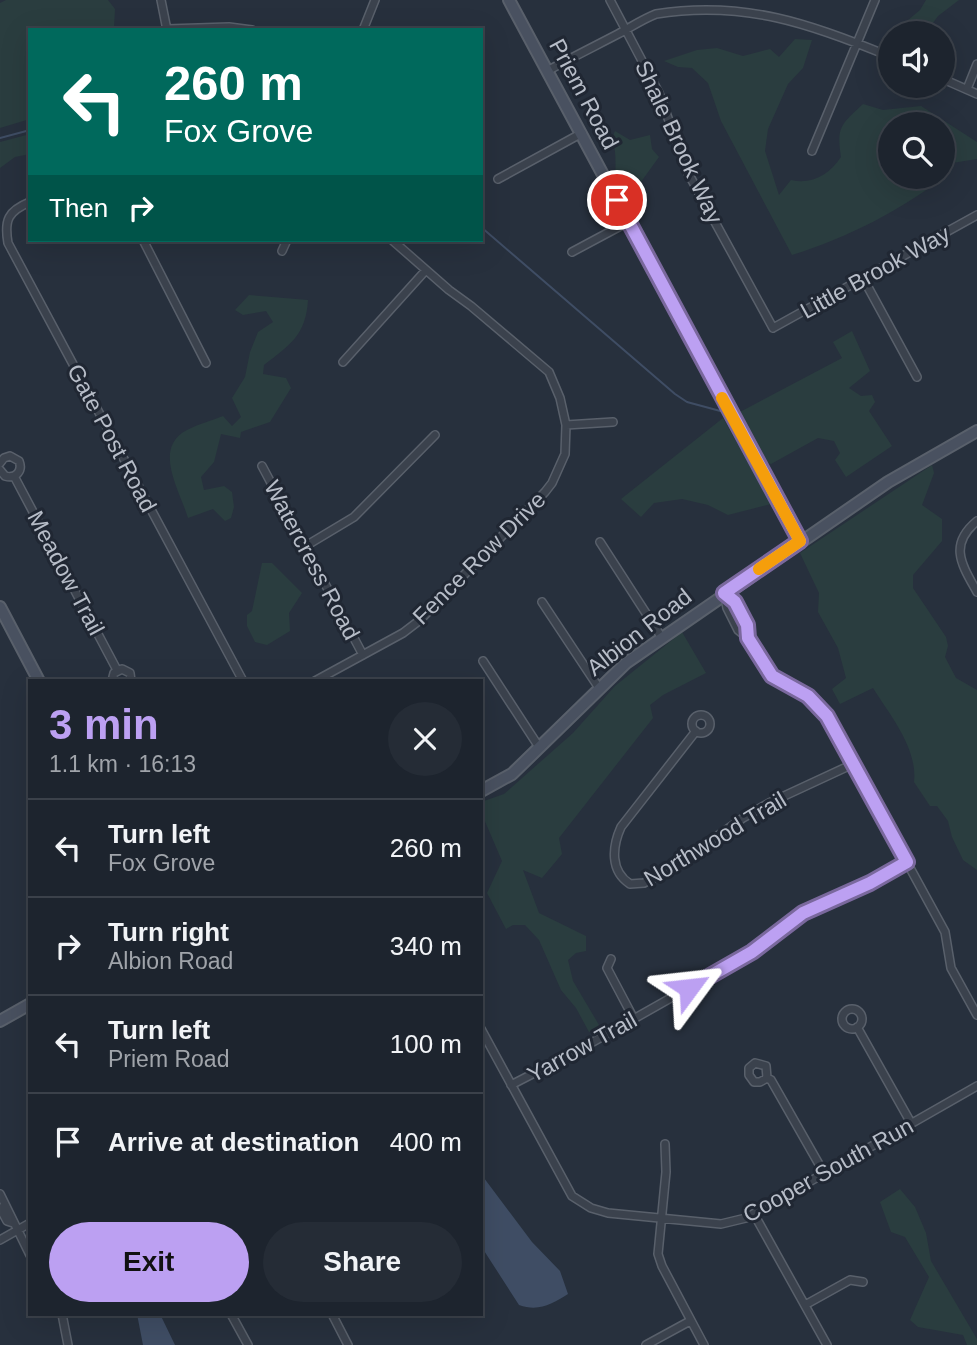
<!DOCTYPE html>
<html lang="en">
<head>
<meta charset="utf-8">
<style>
  :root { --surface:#1d242e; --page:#252c36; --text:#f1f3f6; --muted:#a0a4aa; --line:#3b414a; --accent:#bca0f2 }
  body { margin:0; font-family:Arial,sans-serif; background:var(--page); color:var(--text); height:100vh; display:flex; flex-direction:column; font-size:26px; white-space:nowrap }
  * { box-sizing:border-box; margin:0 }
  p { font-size:23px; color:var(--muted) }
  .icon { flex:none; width:38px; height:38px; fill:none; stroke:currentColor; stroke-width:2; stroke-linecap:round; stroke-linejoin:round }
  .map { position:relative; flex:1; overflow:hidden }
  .drawer { position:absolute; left:28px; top:679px; width:455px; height:637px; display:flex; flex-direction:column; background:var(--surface); border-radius:0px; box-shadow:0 7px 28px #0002,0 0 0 2px var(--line) }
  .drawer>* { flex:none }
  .banner { position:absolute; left:28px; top:28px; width:455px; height:214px; border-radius:0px; box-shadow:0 7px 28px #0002,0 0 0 2px var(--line); background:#00695c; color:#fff; overflow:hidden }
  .tools { position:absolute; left:878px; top:21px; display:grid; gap:14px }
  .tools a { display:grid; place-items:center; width:77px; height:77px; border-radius:50%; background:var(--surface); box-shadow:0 7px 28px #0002,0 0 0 2px var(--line); font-size:35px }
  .pin { position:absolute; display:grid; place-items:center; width:60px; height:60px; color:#fff; margin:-30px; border:4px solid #fff; border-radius:50%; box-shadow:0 2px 7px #0007 }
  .me { position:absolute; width:77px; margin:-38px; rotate:60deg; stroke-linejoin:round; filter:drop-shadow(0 0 5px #0008) }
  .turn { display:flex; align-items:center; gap:24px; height:147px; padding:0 21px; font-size:32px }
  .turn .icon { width:91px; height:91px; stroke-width:2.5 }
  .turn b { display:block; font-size:49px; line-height:60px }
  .then { display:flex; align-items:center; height:66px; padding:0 21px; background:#0003; gap:14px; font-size:26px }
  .round { display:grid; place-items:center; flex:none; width:74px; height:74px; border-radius:37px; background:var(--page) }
  .head { display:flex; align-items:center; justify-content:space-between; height:119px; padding:0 21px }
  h1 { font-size:42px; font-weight:600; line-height:52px; color:var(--accent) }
  .primary-button { display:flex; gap:14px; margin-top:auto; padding:14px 21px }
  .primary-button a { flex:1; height:80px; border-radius:42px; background:var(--accent); color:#111; font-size:28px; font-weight:600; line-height:80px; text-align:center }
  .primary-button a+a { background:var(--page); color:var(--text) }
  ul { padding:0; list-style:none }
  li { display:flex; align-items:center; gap:21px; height:98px; padding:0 21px; border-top:2px solid var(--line) }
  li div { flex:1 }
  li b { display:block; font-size:26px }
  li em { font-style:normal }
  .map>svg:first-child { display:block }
</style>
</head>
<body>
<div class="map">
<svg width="977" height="1345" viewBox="0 0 977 1345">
  <rect width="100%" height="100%" fill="#27303d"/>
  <path fill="#2a3d3f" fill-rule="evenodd" d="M6,0H108L115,9L114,28L113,30H30V119L0,128V3Z
    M926,0H959L938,16L933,23L941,33H906L901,26L920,10Z
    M795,39L812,40L803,68L788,84L768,129L765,151L779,195L791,180C812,185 830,174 841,157C836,126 842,124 863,104L883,110L921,106L977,142V159L946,164L949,173C904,209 847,238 792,255L721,121L708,83L692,68L678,67L664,61L697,50L717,48L743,56L770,49L779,57ZM891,124H943V177H891Z
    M615,131L630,140L650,135L652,149L659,157L638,186L625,196L616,191C614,172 618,155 612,138Z
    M30,134V154L15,157L0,168V142Z
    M249,295L308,300C306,335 290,345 264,365L263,374L286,378L291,388L270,422L241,432L240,438L221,434L214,462L201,477L204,490L224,486L232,492L234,507L231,518L225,521L213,509L188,518C180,491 152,448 187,430C198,424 211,421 223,416L232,426L241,417L232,398L245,377L250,352L258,332L273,322L266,311L243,315L235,310Z
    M852,331L870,371L849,388L861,396L872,395L875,402L869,411L892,446L846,477L835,460L840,453L834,441L818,438L771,464L763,461L738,413L842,358L833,342Z
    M723,418L771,504L728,515L708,505L682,499L654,503L641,517L621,499Z
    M932,465L934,473L922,505L942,519V541L913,575V588L946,637L948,646L945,657L956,678L977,690V870L963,860L952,837L948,821L937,806H930L914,782C918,749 890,715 873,688L840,704L832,689L846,678L838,648L818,612L819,593L800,553Z
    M262,563H272L302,593L289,613L290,631L267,645L255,642L247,626V615L252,611Z
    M682,632L706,673L663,695L650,705L653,718L559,838L562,854L542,878L523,870L539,913L586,936V951L576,953L568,960L573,981L599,1025L596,1029L589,1032L576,1008L561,990L539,940L525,925H513L506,929L487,893L502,861L481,812V802L504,794L573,733L615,686Z
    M900,1189L915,1207L926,1233L931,1261L977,1339V1345H967L963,1335L918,1327L910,1320L929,1277L905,1237L891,1232L880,1202Z"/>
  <path fill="#3f4d64" d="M484,1178L532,1242L560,1271L568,1294C552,1304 539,1312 519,1305L481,1246V1180Z
    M137,1314H160L175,1345H143Z"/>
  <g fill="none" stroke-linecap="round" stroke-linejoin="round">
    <path stroke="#3f4d64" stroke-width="2" d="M0,138L30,130
      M481,227L675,394L687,402L724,412"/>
    <g stroke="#59606b" stroke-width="10">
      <path id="street" d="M161,0L167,30
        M610,0L659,93L687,171L773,328L977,215
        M167,29L229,27L252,30
        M363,30L375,0
        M547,71C571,58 595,46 618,34C631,27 643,19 656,14C744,0 812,24 891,57
        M943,79L977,94
        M967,89L977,64
        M812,151L875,0
        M498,179L582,133
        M30,202C8,211 4,220 8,243L243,681
        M143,240L206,363
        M282,251L287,240
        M572,252L628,222
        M863,278L917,377
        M343,362L426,270
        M566,425L613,422
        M0,463L4,458L10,456L19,461C23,471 16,479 5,476L0,470
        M262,466L363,655
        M14,476L117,670
        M977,521C948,545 962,565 977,592
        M600,542L662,638
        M304,547L354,517L435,435
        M724,593L727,608L738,630L748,638L772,676L808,696L827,716L945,932L951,968L977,1015
        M725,594C739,605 746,619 748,638
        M542,602L599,688
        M483,661L539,747
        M112,681L114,673L122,669L130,673L131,681
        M315,681L403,633L420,620L545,492L552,483L565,454L566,425L560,398L549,372L471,306L449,290L392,240
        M692 724a9 9 0 1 1 18 0a9 9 0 1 1-18 0Z
        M696,731L621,827C612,847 610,871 630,884L644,883L673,867L743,818L769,803L853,764
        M611,959L607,968L634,1019
        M842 1019a10 10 0 1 1 20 0a10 10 0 1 1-20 0Z
        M857,1027L911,1123
        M481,1029L572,1196L591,1208L608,1213L721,1224L746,1218L977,1086
        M767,1078L760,1082H754L749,1075V1068L755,1063L766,1066L767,1078L771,1080L824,1173
        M511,1085L577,1051L752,952L803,913L870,883L907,862
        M665,1144L666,1172L658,1254L662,1266L704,1345
        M0,1194L30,1255
        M0,1208L7,1221L13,1223
        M754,1214L827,1345
        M0,1240L30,1223
        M805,1305L850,1280L863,1282
        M62,1314L68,1345
        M231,1314L248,1345
        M332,1314L348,1345
        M646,1345L690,1321"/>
    </g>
    <g stroke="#59606b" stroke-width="14">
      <path id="secondary" d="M509,0L800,541
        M0,607L39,681
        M481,791L512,774L626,663L888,482L977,431
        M0,1021L30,1004"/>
    </g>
    <use href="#street" stroke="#3b424d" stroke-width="7"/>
    <use href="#secondary" stroke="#495160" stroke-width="10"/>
  </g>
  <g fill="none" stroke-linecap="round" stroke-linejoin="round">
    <g stroke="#7a689d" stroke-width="18">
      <path id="route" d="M617,200L800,541L724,593L735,602L747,625L748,638L772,676L808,696L827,716L907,862L870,883L803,913L752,952L689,988"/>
    </g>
    <use href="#route" stroke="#bca0f2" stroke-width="12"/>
    <path stroke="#f59e0b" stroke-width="12" d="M722,398L800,541L759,569"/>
  </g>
  <g text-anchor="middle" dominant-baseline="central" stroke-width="6" stroke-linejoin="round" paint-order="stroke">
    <g font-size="23" fill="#b7bdc8" stroke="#202733">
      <text transform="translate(584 94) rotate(62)">Priem Road</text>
      <text transform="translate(679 142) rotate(65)">Shale Brook Way</text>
      <text transform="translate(875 272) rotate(-29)">Little Brook Way</text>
      <text transform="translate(112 438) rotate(62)">Gate Post Road</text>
      <text transform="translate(479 558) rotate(-45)">Fence Row Drive</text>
      <text transform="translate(312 560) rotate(62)">Watercress Road</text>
      <text transform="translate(66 573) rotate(62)">Meadow Trail</text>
      <text transform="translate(639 632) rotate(-38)">Albion Road</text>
      <text transform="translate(715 839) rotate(-31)">Northwood Trail</text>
      <text transform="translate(582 1047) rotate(-29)">Yarrow Trail</text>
      <text transform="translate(828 1170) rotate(-29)">Cooper South Run</text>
    </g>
  </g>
</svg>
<div class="tools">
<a><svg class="icon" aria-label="sound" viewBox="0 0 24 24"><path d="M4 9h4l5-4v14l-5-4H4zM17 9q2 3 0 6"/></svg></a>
<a><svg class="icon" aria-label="search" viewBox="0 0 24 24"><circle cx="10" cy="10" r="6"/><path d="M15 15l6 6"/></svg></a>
</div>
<div class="pin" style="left:617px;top:200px;background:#d93025"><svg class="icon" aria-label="arrive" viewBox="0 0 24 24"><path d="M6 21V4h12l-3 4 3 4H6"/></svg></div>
<svg class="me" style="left:689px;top:988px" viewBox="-20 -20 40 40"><path d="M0-17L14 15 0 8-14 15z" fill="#bca0f2" stroke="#fff" stroke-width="4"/></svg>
<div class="banner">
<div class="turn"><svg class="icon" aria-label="left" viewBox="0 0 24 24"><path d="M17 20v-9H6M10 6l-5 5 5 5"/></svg><div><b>260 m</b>Fox Grove</div></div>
<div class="then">Then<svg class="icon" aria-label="right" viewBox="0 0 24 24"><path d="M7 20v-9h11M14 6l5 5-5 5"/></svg></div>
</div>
<section class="drawer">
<div class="head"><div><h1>3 min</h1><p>1.1 km · 16:13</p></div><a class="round"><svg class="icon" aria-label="close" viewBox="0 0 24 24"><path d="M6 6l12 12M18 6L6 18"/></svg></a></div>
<ul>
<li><svg class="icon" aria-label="left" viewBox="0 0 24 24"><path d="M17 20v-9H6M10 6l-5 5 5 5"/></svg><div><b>Turn left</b><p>Fox Grove</p></div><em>260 m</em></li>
<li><svg class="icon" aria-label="right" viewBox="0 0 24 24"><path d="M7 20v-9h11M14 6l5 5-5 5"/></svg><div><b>Turn right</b><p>Albion Road</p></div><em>340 m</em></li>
<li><svg class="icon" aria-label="left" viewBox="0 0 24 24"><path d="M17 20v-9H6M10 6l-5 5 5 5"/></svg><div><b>Turn left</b><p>Priem Road</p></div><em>100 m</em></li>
<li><svg class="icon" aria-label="arrive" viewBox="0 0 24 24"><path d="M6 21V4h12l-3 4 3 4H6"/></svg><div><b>Arrive at destination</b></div><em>400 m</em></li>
</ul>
<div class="primary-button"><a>Exit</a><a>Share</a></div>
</section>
</div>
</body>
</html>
